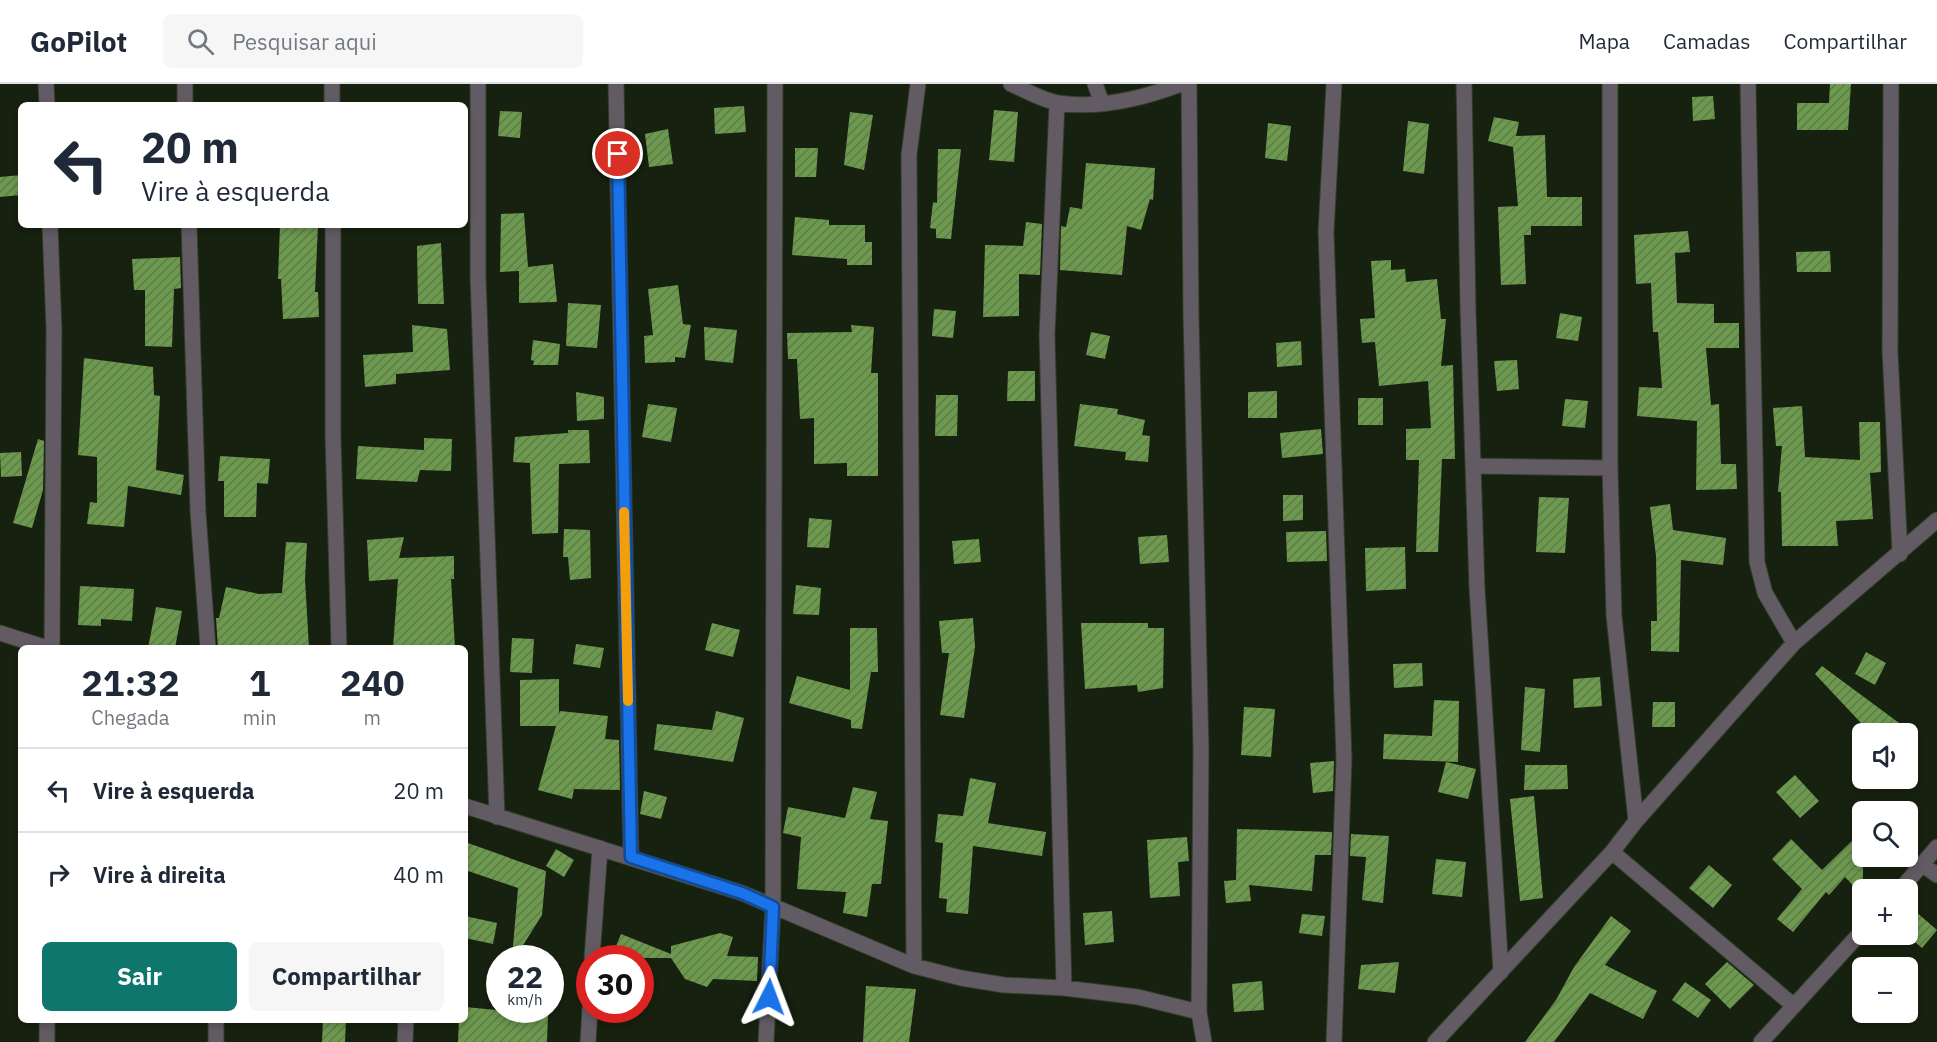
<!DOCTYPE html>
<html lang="pt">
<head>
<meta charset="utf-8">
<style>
  :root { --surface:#fff; --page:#f6f6f7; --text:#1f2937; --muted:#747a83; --line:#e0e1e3; --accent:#0f766e }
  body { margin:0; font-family:"IBM Plex Sans",sans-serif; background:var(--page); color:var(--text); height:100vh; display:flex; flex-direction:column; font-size:22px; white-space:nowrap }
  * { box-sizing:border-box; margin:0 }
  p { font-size:20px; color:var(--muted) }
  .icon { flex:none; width:33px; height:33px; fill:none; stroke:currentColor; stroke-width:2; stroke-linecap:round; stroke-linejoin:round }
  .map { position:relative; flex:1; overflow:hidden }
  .panel { position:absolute; left:18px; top:561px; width:450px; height:378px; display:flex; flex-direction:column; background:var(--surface); border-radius:9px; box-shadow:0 3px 9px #0003 }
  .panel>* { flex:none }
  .guide { position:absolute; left:18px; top:18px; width:450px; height:126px; border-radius:9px; box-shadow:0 3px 9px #0003; background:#fff; color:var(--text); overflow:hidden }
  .controls { position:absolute; left:1852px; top:639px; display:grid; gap:12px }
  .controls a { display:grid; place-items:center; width:66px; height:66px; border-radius:9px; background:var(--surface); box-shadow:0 3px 9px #0003; font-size:30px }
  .speed { position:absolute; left:486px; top:861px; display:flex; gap:12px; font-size:30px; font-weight:700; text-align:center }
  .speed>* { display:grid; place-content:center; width:78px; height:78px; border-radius:50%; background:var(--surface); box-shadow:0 3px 9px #0003; line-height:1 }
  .speed small { font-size:15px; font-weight:400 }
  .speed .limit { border:9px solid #d22; background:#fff; color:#111 }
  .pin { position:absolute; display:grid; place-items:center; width:51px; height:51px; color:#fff; margin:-26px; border:3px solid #fff; border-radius:50%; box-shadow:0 2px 6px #0007 }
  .me { position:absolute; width:66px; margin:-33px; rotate:3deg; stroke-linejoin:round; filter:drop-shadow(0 0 4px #0008) }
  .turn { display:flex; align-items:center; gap:21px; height:126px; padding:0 24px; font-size:27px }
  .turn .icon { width:78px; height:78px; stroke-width:2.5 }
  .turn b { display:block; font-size:42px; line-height:51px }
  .eta { display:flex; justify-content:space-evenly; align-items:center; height:102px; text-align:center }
  .eta b { font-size:36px; font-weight:800; line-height:42px }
  .primary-button { display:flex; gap:12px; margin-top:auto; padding:12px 24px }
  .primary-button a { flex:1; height:69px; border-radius:9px; background:var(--accent); color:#fff; font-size:24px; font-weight:800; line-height:69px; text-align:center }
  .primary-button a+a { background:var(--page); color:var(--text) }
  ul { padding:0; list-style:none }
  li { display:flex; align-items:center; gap:18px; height:84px; padding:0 24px; border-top:2px solid var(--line) }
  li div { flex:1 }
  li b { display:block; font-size:22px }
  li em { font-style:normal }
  header { display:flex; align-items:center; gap:36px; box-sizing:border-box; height:84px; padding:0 30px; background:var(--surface); border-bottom:2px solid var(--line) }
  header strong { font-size:28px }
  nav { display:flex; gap:33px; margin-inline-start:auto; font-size:21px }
  .search { width:420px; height:54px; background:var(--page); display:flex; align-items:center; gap:15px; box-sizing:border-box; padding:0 21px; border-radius:9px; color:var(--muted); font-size:22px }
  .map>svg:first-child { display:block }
</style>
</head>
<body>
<header>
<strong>GoPilot</strong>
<div class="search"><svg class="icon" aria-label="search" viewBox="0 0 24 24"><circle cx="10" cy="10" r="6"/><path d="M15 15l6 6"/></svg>Pesquisar aqui</div>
<nav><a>Mapa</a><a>Camadas</a><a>Compartilhar</a></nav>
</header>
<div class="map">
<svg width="1937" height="958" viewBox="0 0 1937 958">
  <defs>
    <pattern id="building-hatch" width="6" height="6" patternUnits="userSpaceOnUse" patternTransform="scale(1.5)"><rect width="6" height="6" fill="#6d994f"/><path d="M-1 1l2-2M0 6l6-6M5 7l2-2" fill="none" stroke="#5e7c4a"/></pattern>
  </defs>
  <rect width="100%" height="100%" fill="#17210f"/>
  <path fill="url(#building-hatch)" d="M1830,0H1851L1848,46H1797V19H1829Z
    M1713,12L1715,35L1693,37L1692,13Z
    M744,22L746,48L715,50L714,24Z
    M994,26L1018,28L1014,78L989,76Z
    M500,27L522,28L520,54L498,52Z
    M850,28L873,31L864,86L844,81Z
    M1494,33L1519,38L1516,52L1545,51L1547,113H1582V142H1531V151H1524L1526,200L1501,201L1498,123L1518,122L1513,63L1488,57Z
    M1408,37L1429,40L1424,90L1403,87Z
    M1268,39L1291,42L1287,77L1265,74Z
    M668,45L673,80L649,83L645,50Z
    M795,64H818L816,93H795Z
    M938,65H961L951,155L936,154V145L930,144L933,118L937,119Z
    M1086,79L1155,84L1153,116L1150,115L1141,146L1127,142L1122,191L1060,186L1061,142L1066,143L1070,123L1082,125Z
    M21,91V111L0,113V93Z
    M524,129L528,183L553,180L557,218L519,219V187L500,188L501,130Z
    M795,133L829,136V141H865V158H872V181H847V175L792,171Z
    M1026,138L1042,140L1040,191L1019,190V232L983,233L985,161L1023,162Z
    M280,141H318L315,208H318L319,233L283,235L281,195H278Z
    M1688,147L1690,168L1675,169L1677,219L1714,220V239H1739V264H1706L1711,321L1719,320L1721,380H1736L1737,405L1696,406L1697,337L1637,332L1639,303L1662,304L1658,248H1653L1651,199L1636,200L1634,151Z
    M441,159L444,220H418L417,162Z
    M1830,167L1831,188H1797L1796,168Z
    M180,173L181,204L174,205L172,263L145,262V206H134L132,175Z
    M1391,176V186L1405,185L1406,198L1437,195L1441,235H1446L1441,282L1453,281L1455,375H1442L1438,468H1416L1419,376H1406V345L1431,344L1428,297L1379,302L1375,258L1362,259L1360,235L1375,234L1371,177Z
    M678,201L683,240L691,241L685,274L675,273V278L645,279L644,252L653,251L648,205Z
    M568,219L601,221L597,264L566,262Z
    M934,225L956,227L953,254L932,252Z
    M1560,229L1582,233L1578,257L1556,254Z
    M412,241L447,245L450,286L396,290V300L365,303L363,271L413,268Z
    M851,241L874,243L871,289H878V392H847V379L814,380V334L800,335L797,275H788L787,249L852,248Z
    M704,243L737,246L733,279L705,276Z
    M1091,248L1110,252L1105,275L1086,271Z
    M533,256L560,260L558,281H533L534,277L531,276Z
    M1301,257L1302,281L1277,283L1276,259Z
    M84,274L153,283L154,311L160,312L156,386L184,391L181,411L128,402L124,443L87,440L90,418L97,419V373L78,371Z
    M1517,276L1519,305L1497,307L1494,277Z
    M1008,287H1035V317H1007Z
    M1277,307V334H1248V308Z
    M576,308L604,313V335L577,337Z
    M936,311H958L957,352H935Z
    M1358,314H1383V341H1358Z
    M1565,315L1588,317L1585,344L1562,342Z
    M648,320L677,324L671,358L642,353Z
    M1080,320L1118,325L1117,330L1145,336L1142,351L1150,352L1148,378L1125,376L1126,368L1074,362Z
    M1802,322L1805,373L1860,376L1859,338H1880L1881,388L1870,389L1873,435L1836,437L1838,462H1782L1781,408H1778L1782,362H1776L1773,324Z
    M1321,345L1323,370L1282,374L1280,349Z
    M568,346H589L590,379L559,380L558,449L532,450L530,379L513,378L515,353L568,349Z
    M424,354L452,355L451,387L420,386L417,398L356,395L358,362L424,366Z
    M38,355L44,357L43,406L32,444L13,439Z
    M21,368L22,392L1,393L0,369Z
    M220,372L270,375L268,400L257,399L256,433H224V397H218Z
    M1283,411H1303V436L1283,437Z
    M1539,413L1569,414L1565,469L1536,468Z
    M1670,420L1673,446L1726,454L1723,481L1681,476L1679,568L1651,567V537H1657L1656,472L1650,423Z
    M809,434L832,436L829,464L807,463Z
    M564,445L590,446L591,494L570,496L568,473H563Z
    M1326,447L1327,477L1287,478L1286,448Z
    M1167,451L1169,478L1140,480L1138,453Z
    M404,453L399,474L454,472V495H451L455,564H393L398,495L369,497L367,456Z
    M979,455L981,478L954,480L952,457Z
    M286,458L307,459L305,495L309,564H218L216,534H219L226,503L259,510L282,509Z
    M1405,463L1406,505L1366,507L1365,464Z
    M796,501L821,504L819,531L793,530Z
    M80,502L134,505L132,537L101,535V542L78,541Z
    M156,523L182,527L175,564H148Z
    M973,534L975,563L964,634L940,631L949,569H942L939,537Z
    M712,539L740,546L733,573L705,566Z
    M1081,539H1148V544H1164L1163,604L1138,608L1137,601L1085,605Z
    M850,544H877L878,588H871L862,645L851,644V636L789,619L797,592L850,606Z
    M512,554L534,555L532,589L510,588Z
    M576,560L604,564L600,584L573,580Z
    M1866,568L1886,579L1875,601L1855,590Z
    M1422,579L1423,602L1394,604L1393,580Z
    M1822,582L1914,650H1852L1861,639L1815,590Z
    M1600,593L1602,622L1574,624L1573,595Z
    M559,595V630L560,627L608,632L605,655L619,656L620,706L574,705L572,715L538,706L556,642H520V596Z
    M1525,603L1545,605L1540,668L1521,666Z
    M1434,616L1459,617L1458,678L1383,675L1384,650L1432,652Z
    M1653,618H1675V643H1652Z
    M1244,623L1275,625L1271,673L1241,671Z
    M716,627L744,634L733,678L654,666L657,640L712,646Z
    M1334,677L1333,707L1313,709L1310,679Z
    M1446,678L1476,685L1468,715L1438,708Z
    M1525,681H1567L1568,705L1524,706Z
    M1795,691L1819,717L1800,734L1776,708Z
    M970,694L996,699L988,739L1046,748L1042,772L973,762L968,830L946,828L947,815L939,814L943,759L935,758L938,730L963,732Z
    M853,703L877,708L870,735L888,737L881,800H872L867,833L843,829L846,808L797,805L801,753L783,749L788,723L845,734Z
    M644,707L667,713L661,735L640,730Z
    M1534,712L1543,814L1520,817L1510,715Z
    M1237,745L1332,748L1331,771H1315L1312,807L1249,801L1251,817L1226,819L1224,797L1236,796Z
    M1863,746V812L1845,793L1829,811L1826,808L1793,848L1777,835L1802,805L1772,775L1791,755L1822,786Z
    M1351,750L1389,752L1383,819L1362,816L1366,773L1350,772Z
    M1187,753L1189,777L1178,778L1180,812L1150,814L1147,756Z
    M465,758L546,787L542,831L515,874H512L518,804L465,786Z
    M556,765L574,776L564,793L546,782Z
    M1436,775L1466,778L1462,813L1432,810Z
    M1709,781L1732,801L1713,824L1689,804Z
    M1908,821L1937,846L1922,864L1908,852Z
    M1112,827L1114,858L1085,861L1083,829Z
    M1302,830L1325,832L1322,852L1299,849Z
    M465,832L497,839L493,860L465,854Z
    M1611,832L1631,847L1605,881L1657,907L1643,935L1590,909L1554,958H1525L1556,916L1574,883Z
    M720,849L733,853L727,872L758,873L757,897L713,895L707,903L685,895L671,874H611L621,850L671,870V862Z
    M1399,878L1395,909L1358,905L1361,881Z
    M1727,878L1754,901L1730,925L1705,900Z
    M1262,897L1264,926L1234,928L1232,900Z
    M1685,898L1711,916L1698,934L1672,916Z
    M866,902L916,905L909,958H863Z
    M465,923L548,931L547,958H458L459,936H465Z
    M323,936H346L345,958H322Z"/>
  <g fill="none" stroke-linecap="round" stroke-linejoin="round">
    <g stroke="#333d2b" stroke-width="17">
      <path id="minor" d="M46,0L47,21
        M185,0V21
        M332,0V21
        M478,0V193L497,733
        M616,0L631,773
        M1011,0C1025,6 1042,16 1058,19C1098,25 1144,14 1181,0
        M1095,0L1102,19
        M1189,0L1191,232L1201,665L1199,928
        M1464,0L1468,225L1477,504L1501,888
        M1610,0V384L1614,532L1636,737
        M1748,0L1757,478L1765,509L1794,559
        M1891,0L1890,267L1900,470
        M1057,19L1047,251L1064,904
        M50,141L54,246L52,564
        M189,141L198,428L208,564
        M333,141V353L339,564
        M1473,382L1610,384
        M0,549L47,564
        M465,722L742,809L914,882L961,894L1004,901L1064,904L1138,913L1199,928L1204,958
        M1612,768L1794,922
        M1923,781L1937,791
        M1900,806L1937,763
        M592,874L600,764
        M914,882L909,71L918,0
        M47,958V936
        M216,958V936
        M405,958L406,936
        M588,958L590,924
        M766,958L773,823L775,0
        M1334,958L1344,675L1326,148L1334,0
        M1435,958L1612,768L1636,737L1794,559L1937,436
        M1761,958L1863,846"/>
    </g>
    <use href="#minor" stroke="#625b63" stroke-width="15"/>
  </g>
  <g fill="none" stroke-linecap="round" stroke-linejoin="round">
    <g stroke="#114b97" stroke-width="15">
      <path id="route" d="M618,70L631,773L742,809L773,823L769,913"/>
    </g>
    <use href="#route" stroke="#1a73e8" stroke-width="10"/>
    <path stroke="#f59e0b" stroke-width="10" d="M624,428L628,617"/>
  </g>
</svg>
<div class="controls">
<a><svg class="icon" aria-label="sound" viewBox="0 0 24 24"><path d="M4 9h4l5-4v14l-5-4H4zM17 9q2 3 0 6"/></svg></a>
<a><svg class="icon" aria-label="search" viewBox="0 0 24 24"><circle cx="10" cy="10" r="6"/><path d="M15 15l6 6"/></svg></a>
<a>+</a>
<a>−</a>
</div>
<div class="speed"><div>22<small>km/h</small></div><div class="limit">30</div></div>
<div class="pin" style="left:618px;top:70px;background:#d93025"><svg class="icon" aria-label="arrive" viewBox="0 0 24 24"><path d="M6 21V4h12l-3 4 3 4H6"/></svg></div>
<svg class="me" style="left:769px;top:913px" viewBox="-20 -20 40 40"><path d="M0-17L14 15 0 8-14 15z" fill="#1a73e8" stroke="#fff" stroke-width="4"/></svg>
<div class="guide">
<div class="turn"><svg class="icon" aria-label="left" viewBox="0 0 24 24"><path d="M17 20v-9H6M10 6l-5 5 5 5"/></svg><div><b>20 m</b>Vire à esquerda</div></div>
</div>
<section class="panel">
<div class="eta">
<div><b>21:32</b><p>Chegada</p></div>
<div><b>1</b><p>min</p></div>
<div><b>240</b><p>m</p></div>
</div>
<ul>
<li><svg class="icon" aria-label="left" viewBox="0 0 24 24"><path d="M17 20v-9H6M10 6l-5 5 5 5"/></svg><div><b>Vire à esquerda</b></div><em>20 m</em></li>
<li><svg class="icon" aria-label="right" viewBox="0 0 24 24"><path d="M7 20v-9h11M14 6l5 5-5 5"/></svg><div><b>Vire à direita</b></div><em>40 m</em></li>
</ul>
<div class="primary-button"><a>Sair</a><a>Compartilhar</a></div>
</section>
</div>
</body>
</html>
